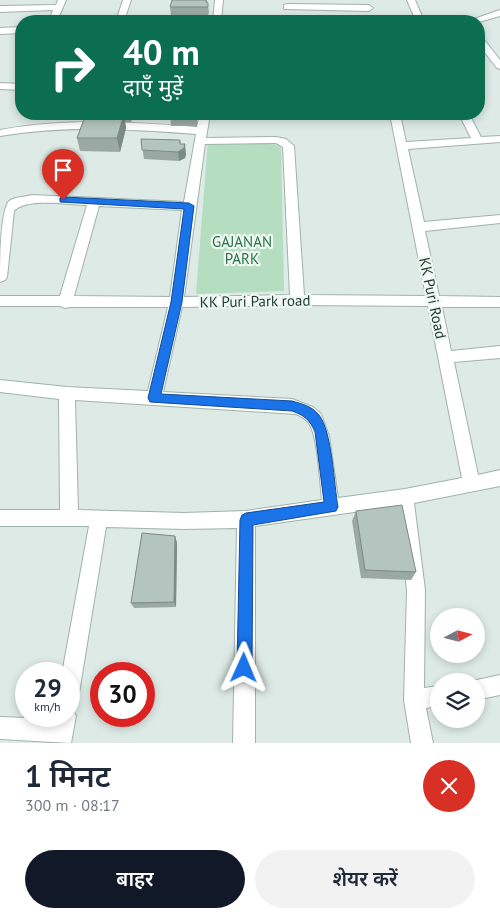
<!DOCTYPE html>
<html lang="hi">
<head>
<meta charset="utf-8">
<style>
  :root { --surface:#fff; --page:#f2f2f3; --text:#1f2937; --muted:#747a83; --accent:#111827 }
  body { margin:0; font-family:"PT Sans","Noto Sans Devanagari",sans-serif; background:var(--page); color:var(--text); height:100vh; display:flex; flex-direction:column; font-size:19px; white-space:nowrap }
  * { box-sizing:border-box; margin:0 }
  p { font-size:16px; color:var(--muted) }
  .icon { flex:none; width:28px; height:28px; fill:none; stroke:currentColor; stroke-width:2; stroke-linecap:round; stroke-linejoin:round }
  .map { position:relative; height:743px; overflow:hidden }
  .panel { display:flex; flex-direction:column; background:var(--surface); flex:1 }
  .panel>* { flex:none }
  .hud { position:absolute; left:15px; top:15px; width:470px; height:105px; border-radius:20px; box-shadow:0 2px 8px #0003; background:#0b6e4f; color:#fff; overflow:hidden }
  .needle { width:32px; rotate:83deg }
  .tools { position:absolute; left:430px; top:608px; display:grid; gap:10px }
  .tools a { display:grid; place-items:center; width:55px; height:55px; border-radius:50%; background:var(--surface); box-shadow:0 2px 8px #0003; font-size:25px }
  .speed { position:absolute; left:15px; top:662px; display:flex; gap:10px; font-size:25px; font-weight:700; text-align:center }
  .speed>* { display:grid; place-content:center; width:65px; height:65px; border-radius:50%; background:var(--surface); box-shadow:0 2px 8px #0003; line-height:1 }
  .speed small { font-size:12px; font-weight:400 }
  .speed .limit { border:8px solid #d22; background:#fff; color:#111 }
  .pin { position:absolute; display:grid; place-items:center; width:42px; height:42px; color:#fff; margin:-51px -21px; border-radius:50% 50% 50% 0; rotate:-45deg; box-shadow:0 0 5px #0007 }
  .pin .icon { rotate:45deg }
  .me { position:absolute; width:55px; margin:-28px; rotate:1deg; stroke-linejoin:round; filter:drop-shadow(0 0 4px #0008) }
  .turn { display:flex; align-items:center; gap:18px; height:105px; padding:0 25px; font-size:22px }
  .turn .icon { width:65px; height:65px; stroke-width:2.5 }
  .turn b { display:block; font-size:35px; line-height:42px }
  .round { display:grid; place-items:center; flex:none; width:52px; height:52px; border-radius:26px; background:var(--page) }
  .headline { display:flex; align-items:center; justify-content:space-between; height:85px; padding:0 25px }
  h1 { font-size:30px; font-weight:600; line-height:38px }
  .button { display:flex; gap:10px; margin-top:auto; padding:10px 25px }
  .button a { flex:1; height:58px; border-radius:30px; background:var(--accent); color:#fff; font-size:20px; font-weight:600; line-height:58px; text-align:center }
  .button a+a { background:var(--page); color:var(--text) }
  .map>svg:first-child { display:block }
</style>
</head>
<body>
<div class="map">
<svg width="500" height="743" viewBox="0 0 500 743">
  <rect width="100%" height="100%" fill="#ddeae5"/>
  <path fill="#b5ddc0" d="M208,141L281,145L284,291L196,294Z"/>
  <g fill="none" stroke-linecap="round" stroke-linejoin="round">
    <g stroke="#a0b2ac" stroke-width="2">
      <path id="minor" d="M58,0H66L57,21H49L53,10L0,12V6L56,5Z
        M123,0H131L124,21H116Z
        M215,0H223L221,21H213Z
        M407,0H415L424,21H416Z
        M287,4L369,5L373,8L369,11L284,9V5Z
        M500,10V16L479,22L468,21Z
        M21,27V33L0,34V28Z
        M479,36L482,37L500,60V69L497,68L479,45Z
        M0,83L21,84V90L0,89Z
        M200,114H210L206,138L276,137L286,139L294,146L304,295L426,296L390,114H400L406,142L471,138L459,114H469L481,137L500,136V142L408,149L424,222L500,215V223L425,231L439,296L500,297V307H442L451,351L500,346V358L454,362L478,475L500,470V486L414,503L425,590L424,688L439,686V706L426,708L433,743H411L404,700L407,590L397,506L255,526V743H233L237,528L184,529L106,527L79,693L76,700L69,703V674H62L89,526H0V510H60L59,399L0,392V380L67,387L148,391L168,307H70L65,308L60,306H0V296H60L87,205C69,205 26,197 14,211L7,277L5,280L0,282C0,264 0,212 9,201C14,197 25,197 32,195L184,202L196,134C130,129 66,125 0,136V130C66,118 131,122 197,127ZM276,143L283,147L290,295L184,297L205,144ZM99,206L182,210L170,297L74,296ZM297,305L428,306L462,478L405,489L338,498L329,436L321,414L313,407L292,399L163,392L182,307ZM75,400L296,414C301,416 306,419 309,423C318,437 320,483 322,500L246,511L184,513L78,510Z
        M500,675V695L476,700V681H472Z
        M69,707L72,709L76,716L71,743L0,739V717L54,719V716H69Z"/>
    </g>
    <use href="#minor" fill="#fff" fill-rule="evenodd"/>
  </g>
  <path fill="#9aa9a3" d="M207,0L209,12L208,16H171L170,7Z
    M86,114H133L131,122H125L126,128L120,152L80,151L77,138Z
    M170,114H197V126H171Z
    M141,139L186,154L185,158L179,161L144,159Z
    M356,511L416,572L411,580L361,578L352,521Z
    M175,536L177,543L176,607L134,608L131,603Z"/>
  <path fill="#7d8a85" d="M124,114L126,128L120,152L117,138Z
    M130,114H133L131,122Z
    M180,140L181,150L185,144L186,154L185,158L179,161L178,152Z
    M175,536L177,543L176,607L174,602Z"/>
  <path fill="#b3c5be" stroke="#7d8a85" d="M172,0H206V2L208,3V7H170Z
    M163,16H172V18H181V16H186V18L203,19L202,21H161Z
    M86,114H124L117,138H77Z
    M170,114H196V116H170Z
    M141,139L180,140V144H185L184,148L178,152L142,150Z
    M402,505L416,572L365,570L356,511Z
    M142,533L175,536L174,602L131,603Z"/>
  <path fill="#1a73e8" stroke="#114b97" d="M63,197L189,203L194,206L182,302L161,394L292,401C302,404 312,406 319,415C332,431 334,485 338,507L336,511L253,525L252,668L250,674L244,676L239,674L237,668L240,520L242,515L246,513L324,502L315,432C310,420 304,415 292,411L150,402L148,398L171,302L184,209L60,202V198Z"/>
  <g text-anchor="middle" dominant-baseline="central" stroke-width="4.5" stroke-linejoin="round" paint-order="stroke">
    <g font-size="15" fill="#277245" stroke="#eef7f2">
      <text x="242" y="241">GAJANAN<tspan x="242" dy="17">PARK</tspan></text>
    </g>
    <g font-size="15" fill="#1f3a33" stroke="#eef7f2">
      <text transform="translate(433 298) rotate(78)">KK Puri Road</text>
      <text transform="translate(255 301) rotate(-1)">KK Puri Park road</text>
    </g>
  </g>
</svg>
<div class="tools">
<a><svg class="needle" viewBox="-14 -14 28 28"><path d="M0-13l5 13h-10z" fill="#e53935"/><path d="M0 13l5-13h-10z" fill="#747a83"/></svg></a>
<a><svg class="icon" aria-label="layers" viewBox="0 0 24 24"><path d="M12 4l9 5-9 5-9-5zM3 14l9 5 9-5"/></svg></a>
</div>
<div class="speed"><div>29<small>km/h</small></div><div class="limit">30</div></div>
<div class="pin" style="left:63px;top:200px;background:#d93025"><svg class="icon" aria-label="arrive" viewBox="0 0 24 24"><path d="M6 21V4h12l-3 4 3 4H6"/></svg></div>
<svg class="me" style="left:244px;top:668px" viewBox="-20 -20 40 40"><path d="M0-17L14 15 0 8-14 15z" fill="#1a73e8" stroke="#fff" stroke-width="4"/></svg>
<div class="hud">
<div class="turn"><svg class="icon" aria-label="right" viewBox="0 0 24 24"><path d="M7 20v-9h11M14 6l5 5-5 5"/></svg><div><b>40 m</b>दाएँ मुड़ें</div></div>
</div>
</div>
<section class="panel">
<div class="headline"><div><h1>1 मिनट</h1><p>300 m · 08:17</p></div><a class="round" style="background:#d93025;color:#fff"><svg class="icon" aria-label="close" viewBox="0 0 24 24"><path d="M6 6l12 12M18 6L6 18"/></svg></a></div>
<div class="button"><a>बाहर</a><a>शेयर करें</a></div>
</section>
</body>
</html>
